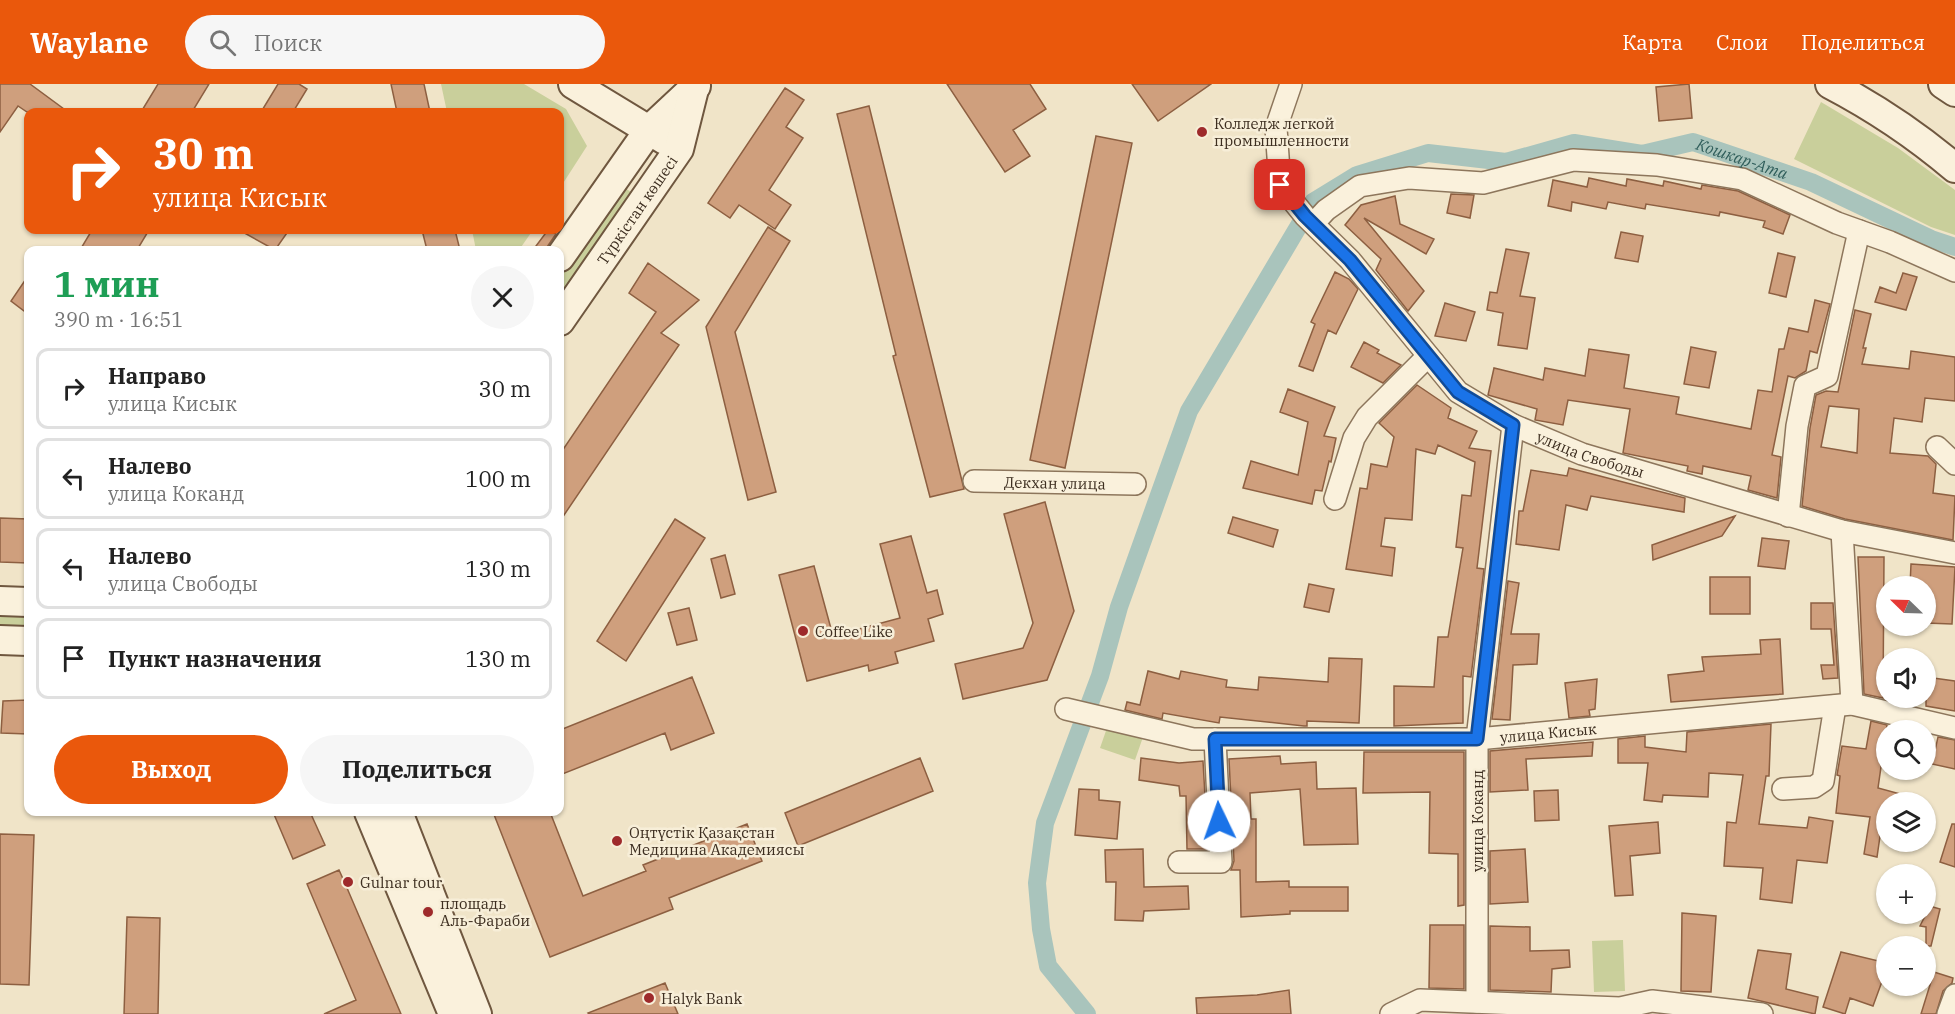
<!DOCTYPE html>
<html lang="ru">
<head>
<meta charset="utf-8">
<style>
  :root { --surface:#fff; --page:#f6f6f6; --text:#222; --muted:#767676; --line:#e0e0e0; --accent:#ea580c }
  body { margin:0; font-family:"IBM Plex Serif",serif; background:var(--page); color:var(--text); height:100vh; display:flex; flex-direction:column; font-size:22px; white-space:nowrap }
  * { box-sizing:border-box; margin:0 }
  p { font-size:20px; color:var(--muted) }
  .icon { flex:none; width:33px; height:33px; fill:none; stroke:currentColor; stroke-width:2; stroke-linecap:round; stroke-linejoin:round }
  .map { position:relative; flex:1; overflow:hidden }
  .panel { position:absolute; left:24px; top:162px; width:540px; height:570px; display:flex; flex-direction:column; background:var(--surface); border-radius:12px; box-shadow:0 2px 4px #0004 }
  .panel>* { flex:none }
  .hud { position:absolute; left:24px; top:24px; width:540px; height:126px; border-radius:12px; box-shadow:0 2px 4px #0004; background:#ea580c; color:#fff; overflow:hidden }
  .needle { width:39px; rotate:293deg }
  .tools { position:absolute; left:1876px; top:492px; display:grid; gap:12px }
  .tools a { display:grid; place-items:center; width:60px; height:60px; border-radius:50%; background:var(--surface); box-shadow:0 2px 4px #0004; font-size:30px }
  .pin { position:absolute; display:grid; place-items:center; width:51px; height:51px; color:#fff; margin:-26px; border-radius:12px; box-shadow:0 3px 9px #0006 }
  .me { position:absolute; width:66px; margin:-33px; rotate:357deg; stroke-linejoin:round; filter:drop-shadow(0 0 4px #0008) }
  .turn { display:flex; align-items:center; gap:21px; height:126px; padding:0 30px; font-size:27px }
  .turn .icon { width:78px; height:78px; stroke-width:2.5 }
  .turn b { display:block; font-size:42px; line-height:51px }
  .round { display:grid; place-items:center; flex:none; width:63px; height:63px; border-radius:32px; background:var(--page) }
  .head { display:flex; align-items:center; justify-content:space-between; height:102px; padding:0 30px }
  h1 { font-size:36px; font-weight:800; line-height:45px; color:#1e9e55 }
  .primary-button { display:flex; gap:12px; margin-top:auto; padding:12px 30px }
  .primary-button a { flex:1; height:69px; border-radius:36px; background:var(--accent); color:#fff; font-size:24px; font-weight:800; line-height:69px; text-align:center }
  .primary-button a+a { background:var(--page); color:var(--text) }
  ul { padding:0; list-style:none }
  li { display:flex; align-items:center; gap:18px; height:81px; margin:0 12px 9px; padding:0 18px; border:3px solid var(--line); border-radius:12px }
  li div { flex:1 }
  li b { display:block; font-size:22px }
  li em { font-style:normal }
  header { display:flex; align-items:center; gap:36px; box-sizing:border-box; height:84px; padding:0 30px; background:var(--accent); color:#fff }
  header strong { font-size:28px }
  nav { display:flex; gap:33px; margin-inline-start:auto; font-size:21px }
  .search { width:420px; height:54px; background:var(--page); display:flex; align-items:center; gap:15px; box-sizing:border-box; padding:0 21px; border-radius:33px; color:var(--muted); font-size:22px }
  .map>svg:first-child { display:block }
</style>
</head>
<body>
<header>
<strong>Waylane</strong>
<div class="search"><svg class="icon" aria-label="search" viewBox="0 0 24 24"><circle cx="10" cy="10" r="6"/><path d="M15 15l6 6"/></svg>Поиск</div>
<nav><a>Карта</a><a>Слои</a><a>Поделиться</a></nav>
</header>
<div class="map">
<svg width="1955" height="930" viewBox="0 0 1955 930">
  <rect width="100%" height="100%" fill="#f0e4c8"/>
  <path fill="#c9cf9b" d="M441,0H524L566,25L587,62L560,104V28H447Z
    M1821,18L1898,64L1955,106V151L1931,143L1794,75Z
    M615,97L641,115L560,232V178Z
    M472,146H533L519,166H476Z
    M0,526L28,527V546H0Z
    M1108,641L1143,653L1135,676L1100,664Z
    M1623,856L1625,907L1594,908L1592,857Z"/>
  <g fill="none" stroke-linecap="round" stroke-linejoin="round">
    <path stroke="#a9c4bc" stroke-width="18" id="s1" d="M1087,930L1048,882L1041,845L1037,799L1045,739L1100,592L1119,523L1189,327L1313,118L1357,91L1428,69L1506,78L1574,59L1642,70L1693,58L1811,98L1931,155L1955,163"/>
  </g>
  <path fill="#cf9f7d" stroke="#8d5f41" stroke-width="1.5" fill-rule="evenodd" d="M0,0H30L68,28H27L18,22L0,48Z
    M158,0H209L192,28H141Z
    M278,0H299L307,5L293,28H261Z
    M391,0H424L430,28H397Z
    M947,0H1030L1046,25L1013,46L1030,72L1005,88Z
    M1132,0H1211L1158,37Z
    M1689,0L1692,34L1659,37L1656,3Z
    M785,4L804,16L786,43L803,54L769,106L791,121L775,145L739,121L730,134L708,119Z
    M869,22L964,405L930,413L893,272L896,271L837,30Z
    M1096,52L1132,59L1065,384L1030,376Z
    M1589,94L1626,102L1627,95L1663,102L1664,97L1701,105L1702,101L1738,107L1790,131L1783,150L1763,143L1765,137L1720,128L1719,132L1646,120L1645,125L1608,118L1606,125L1572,118L1571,127L1548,122L1553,96L1587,103Z
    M1451,110L1474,111L1470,134L1447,129Z
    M1395,112L1400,140L1434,155L1426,170L1364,134L1424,207L1408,227L1376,186L1381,175L1345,141L1361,121Z
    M768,143L790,157L735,248L776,408L748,416L706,243Z
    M92,146H149L137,166H80Z
    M239,146H289L275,166Z
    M422,146H455L460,166H427Z
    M548,146L556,150L545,166H533Z
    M1621,148L1643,152L1638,178L1615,174Z
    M1506,165L1529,169L1520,212L1535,214L1527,265L1498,261L1503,229L1487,226L1490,208L1497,209Z
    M1778,169L1795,173L1786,213L1769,209Z
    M648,179L699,216L661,249L679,261L560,437V370L656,228L629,209Z
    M1335,188L1349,195L1358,205L1336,250L1328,246L1313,287L1299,282L1315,240L1311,238Z
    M1903,189L1917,193L1906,226L1875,218L1880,203L1896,209Z
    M28,192V230L11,217Z
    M1815,216L1830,220L1817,269L1810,267L1806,287L1795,294L1788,292L1772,371L1781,373L1777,414L1748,406L1751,392L1703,382L1702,390L1687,387L1688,382L1623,369L1630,325L1568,316L1563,341L1535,336L1537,325L1488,311L1494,284L1543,296L1545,284L1585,292L1589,265L1629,271L1624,304L1679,313L1676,330L1751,345L1758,306L1772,308L1779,265H1784L1789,244L1808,248Z
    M1445,219L1475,228L1466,257L1435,252Z
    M1855,226L1871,230L1863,264H1866L1862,280L1909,285L1911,267L1955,273V317L1925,314L1922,338L1894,334L1890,369L1928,372L1936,380L1933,409L1955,412L1953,456L1845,435L1802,422L1810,344L1816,311L1826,307L1838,308ZM1829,322L1859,325L1857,369L1821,363Z
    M1364,258L1379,266L1377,269L1401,281L1383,299L1351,283Z
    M1691,263L1716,268L1709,304L1684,300Z
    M1417,301L1451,324L1448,334L1477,347L1469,364L1491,367L1477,484L1484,485L1471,593L1463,592V639L1394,642V602L1434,603L1438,553H1448L1463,464L1456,463L1462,411L1471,412L1475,378L1438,361L1435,370L1416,365L1412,436L1385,434L1381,462L1395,464L1392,492L1346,485L1360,404L1367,405L1371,380L1387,383L1394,353L1379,339Z
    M1288,305L1335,323L1324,352L1336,354L1331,378L1329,377L1322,407L1315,406L1312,420L1243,404L1251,377L1298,391L1308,338L1280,328Z
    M1569,384L1685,414L1684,428L1591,412L1587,426L1566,421L1559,466L1516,460L1519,427H1523L1531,386L1567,392Z
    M1045,418L1074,527L1047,596L963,615L955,580L1023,564L1033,539L1004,430Z
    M1735,432L1722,452L1653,476L1652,461Z
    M1233,433L1278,446L1273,463L1228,449Z
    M0,434L28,435V479L0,478Z
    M675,435L705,454L626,577L597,557Z
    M911,452L927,509L937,506L943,530L928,535L934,557L895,568L898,579L869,587L868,581L807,597L779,491L814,482L833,552L900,534L880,460Z
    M1762,454L1789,457L1785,485L1758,482Z
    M725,471L735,510L721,514L711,475Z
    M1858,473H1884L1883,614L1864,610Z
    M1911,480L1955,483L1952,540L1926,539V502H1910Z
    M1710,493H1750V530H1710Z
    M1508,497L1519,499L1511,550H1539L1537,580L1513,581L1510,636L1492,635Z
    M1309,500L1334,505L1329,528L1304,523Z
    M1811,519H1833L1838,594L1823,595L1821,581H1834L1831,545H1811Z
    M689,524L697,556L677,561L668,529Z
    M1780,555L1783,610L1671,618L1668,591L1704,587L1702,573L1761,570L1760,556Z
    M1329,574L1362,575L1359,639L1307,637V642H1304L1220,633L1219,639L1163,629L1162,635L1125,626L1127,618L1140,621L1148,587L1179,595L1181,587L1227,596L1226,603L1258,606L1259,593L1328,598Z
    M692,593L714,649L671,666L665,649L560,691V646Z
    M1926,593L1955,597V627L1926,622Z
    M1597,595L1595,625L1589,626L1590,632L1569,634L1565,599Z
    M28,616V650L1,649L3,617Z
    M1871,637L1887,641L1878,704L1915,714L1914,718H1885L1877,773L1864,770L1870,733L1836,729L1840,692L1837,691L1842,662L1866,665Z
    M1771,640L1769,692H1766L1759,740L1807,744L1809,733L1833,737L1827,779L1797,776L1792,819L1760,815L1763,784L1724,782L1727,738L1736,739L1743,691L1709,689L1708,713L1663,711L1662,718L1644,716L1648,679H1618V655L1645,652V663L1686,668L1687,648Z
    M1938,653L1955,656V685L1932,680Z
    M1593,658L1592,672L1526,675L1528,706L1490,708V667Z
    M1364,668H1464V821L1458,822V770L1429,769L1430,708L1363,709Z
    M1280,672L1281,680L1316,678L1317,705L1356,704L1358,760L1304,761L1300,705L1250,709L1251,735H1256V798L1289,797V803H1348V827H1290V830L1241,833L1240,786H1231L1234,777L1229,675Z
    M920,674L933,707L798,762L785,729Z
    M1141,674L1179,679L1203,677L1208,765H1187L1186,712H1180L1179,702L1139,696Z
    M1079,705L1099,706V716L1120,718L1117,755L1075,751Z
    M1558,706L1559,736L1535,737L1534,707Z
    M273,728H310L325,761L293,775Z
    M493,728H550L583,812L646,787L643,781L747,740L762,777L669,814L673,825L550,873Z
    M1658,738L1660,769L1630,772L1633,811L1615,812L1609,742Z
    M1952,740H1955V783L1940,778Z
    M0,750L34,751L29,901L0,900Z
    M1143,765L1144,803L1188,802L1189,825L1144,827L1143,837L1115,836L1116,798H1106L1105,766Z
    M1525,765L1528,818L1490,820V767Z
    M339,786L344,797L401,930H324L356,916L307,800Z
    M1926,821L1940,825L1931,862H1926V843L1920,842L1926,830Z
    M1682,829L1716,832L1711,908L1681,907Z
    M127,833L160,834L158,930H124Z
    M1430,841H1464V905L1429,904Z
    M1490,842L1530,843V867L1569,866L1570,883L1552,885L1551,908L1490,906Z
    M1758,866L1791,870L1786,905L1818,913L1815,930L1748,914Z
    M1841,868L1887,879V893L1884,892L1873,922L1850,914L1845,930L1823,923Z
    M1934,888L1953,894L1952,899L1943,907L1936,930H1921Z
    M665,899L678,930H589L588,929Z
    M1289,906L1291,930H1197L1196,914L1257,911Z"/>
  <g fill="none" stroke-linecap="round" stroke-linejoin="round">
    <g stroke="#8d765c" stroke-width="24">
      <g id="street">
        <path id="s2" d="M1291,0L1276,44L1280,101L1305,132L1350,176L1458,308L1513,341L1582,370L1842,447L1955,469"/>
        <path d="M1314,139L1326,126L1360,102L1409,94L1483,99L1573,76L1657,81L1742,95L1837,139L1890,158L1955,187"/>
        <path d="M1937,363L1955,380"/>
        <path id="s3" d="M974,397L1135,400"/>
        <path d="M1335,415L1354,354L1367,333L1428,272L1434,279"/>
        <path d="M1788,432L1797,342L1805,302L1827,292L1859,147"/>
        <path d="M1842,447L1852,620"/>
        <path id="s4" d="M1066,625L1193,655H1477L1852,620L1955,644"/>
        <path d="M1783,705L1814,703L1823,697L1835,622"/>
        <path d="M1179,778H1221L1215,655"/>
        <path d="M1477,918V655L1513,341"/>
        <path d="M1391,930L1420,916L1620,924L1652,917L1762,930"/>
        <path d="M1948,930L1955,911"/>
      </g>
    </g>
    <g stroke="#6f573f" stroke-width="32">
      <g id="secondary">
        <path d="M573,0L665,56"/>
        <path d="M1830,0C1874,23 1916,51 1955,84"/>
        <path d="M1943,0L1955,8"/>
        <path d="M560,173L649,46L696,2"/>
        <path id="s5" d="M560,237L679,65L694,5"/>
        <path d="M0,517L28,518"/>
        <path d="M0,556L28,557"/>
        <path d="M369,728L453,930"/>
        <path d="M398,728L477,930"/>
      </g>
    </g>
    <use href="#street" stroke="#faf1dc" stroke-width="21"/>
    <use href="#secondary" stroke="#faf1dc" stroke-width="28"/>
  </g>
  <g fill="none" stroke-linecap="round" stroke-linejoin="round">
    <g stroke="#114b97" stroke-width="15">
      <path id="route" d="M1219,737L1215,655H1477L1513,341L1458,308L1350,176L1305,132L1280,101"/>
    </g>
    <use href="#route" stroke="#1a73e8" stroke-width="10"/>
  </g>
  <g fill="#9e2a2b" stroke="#f7eed8" stroke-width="2">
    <circle cx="1202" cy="48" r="6"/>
    <circle cx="803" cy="547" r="6"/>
    <circle cx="617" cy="757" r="6"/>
    <circle cx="348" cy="798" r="6"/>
    <circle cx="428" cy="828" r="6"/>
    <circle cx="649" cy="914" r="6"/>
  </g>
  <g text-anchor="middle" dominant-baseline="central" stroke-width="5" stroke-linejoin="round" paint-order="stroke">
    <g font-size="15" fill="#3d2e20" stroke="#f7eed8" text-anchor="start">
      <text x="1214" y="39">Колледж легкой<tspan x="1214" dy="17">промышленности</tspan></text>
      <text x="815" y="547">Coffee Like</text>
      <text x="629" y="748">Оңтүстік Қазақстан<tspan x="629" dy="17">Медицина Академиясы</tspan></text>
      <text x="360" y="798">Gulnar tour</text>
      <text x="440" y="819">площадь<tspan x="440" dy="17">Аль-Фараби</tspan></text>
      <text x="661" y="914">Halyk Bank</text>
    </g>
    <g font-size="15" fill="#3d2e20" stroke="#f7eed8">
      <text stroke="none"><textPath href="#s5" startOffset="135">Түркістан көшесі</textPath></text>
      <text stroke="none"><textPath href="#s2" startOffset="524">улица Свободы</textPath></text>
      <text stroke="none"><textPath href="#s3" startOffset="81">Декхан улица</textPath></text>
      <text stroke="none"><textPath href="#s4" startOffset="486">улица Кисык</textPath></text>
      <text transform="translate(1477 737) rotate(-90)">улица Коканд</text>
    </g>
    <g font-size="16" font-style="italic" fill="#2f5d5a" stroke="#f7eed8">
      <text stroke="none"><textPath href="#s1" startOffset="1334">Кошкар-Ата</textPath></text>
    </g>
  </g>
</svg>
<div class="tools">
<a><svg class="needle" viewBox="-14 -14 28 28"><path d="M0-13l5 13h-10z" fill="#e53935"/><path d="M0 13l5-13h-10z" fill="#767676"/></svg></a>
<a><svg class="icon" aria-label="sound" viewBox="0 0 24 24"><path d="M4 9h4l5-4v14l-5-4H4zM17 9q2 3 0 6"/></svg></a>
<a><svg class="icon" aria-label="search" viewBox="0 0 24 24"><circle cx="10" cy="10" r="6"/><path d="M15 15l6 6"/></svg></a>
<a><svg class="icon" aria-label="layers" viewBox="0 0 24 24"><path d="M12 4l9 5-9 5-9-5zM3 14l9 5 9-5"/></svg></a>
<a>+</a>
<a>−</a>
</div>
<div class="pin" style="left:1280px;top:101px;background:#d93025"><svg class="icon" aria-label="arrive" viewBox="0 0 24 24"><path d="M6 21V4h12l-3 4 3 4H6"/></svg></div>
<svg class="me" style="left:1219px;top:737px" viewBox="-20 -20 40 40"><circle r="19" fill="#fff"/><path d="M0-13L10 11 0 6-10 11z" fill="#1a73e8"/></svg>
<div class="hud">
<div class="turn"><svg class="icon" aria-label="right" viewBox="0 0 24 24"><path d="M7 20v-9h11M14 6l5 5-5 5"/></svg><div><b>30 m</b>улица Кисык</div></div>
</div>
<section class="panel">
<div class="head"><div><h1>1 мин</h1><p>390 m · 16:51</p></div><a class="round"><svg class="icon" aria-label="close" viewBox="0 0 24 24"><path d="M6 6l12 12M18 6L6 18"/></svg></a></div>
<ul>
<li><svg class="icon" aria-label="right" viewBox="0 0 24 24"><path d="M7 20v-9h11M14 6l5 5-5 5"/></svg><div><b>Направо</b><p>улица Кисык</p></div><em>30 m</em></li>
<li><svg class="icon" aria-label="left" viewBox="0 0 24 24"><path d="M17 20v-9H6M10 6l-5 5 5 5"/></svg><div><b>Налево</b><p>улица Коканд</p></div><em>100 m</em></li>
<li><svg class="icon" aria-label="left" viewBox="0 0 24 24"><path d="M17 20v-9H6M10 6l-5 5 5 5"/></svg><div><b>Налево</b><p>улица Свободы</p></div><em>130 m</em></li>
<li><svg class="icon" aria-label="arrive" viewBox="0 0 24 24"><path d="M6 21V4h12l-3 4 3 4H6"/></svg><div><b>Пункт назначения</b></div><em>130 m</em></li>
</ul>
<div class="primary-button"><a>Выход</a><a>Поделиться</a></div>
</section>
</div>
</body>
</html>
